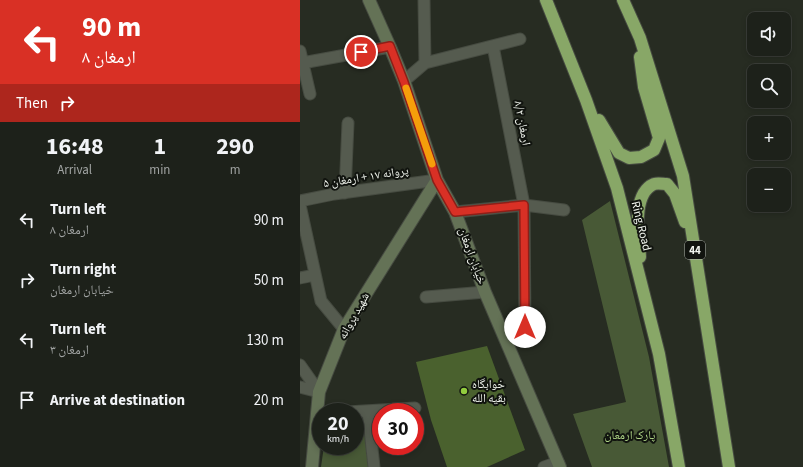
<!DOCTYPE html>
<html lang="en">
<head>
<meta charset="utf-8">
<style>
  :root { --surface:#1d211a; --page:#2a2e27; --text:#f1f3f6; --muted:#a0a3a2; --line:#3b3e39 }
  body { margin:0; font-family:"Source Sans 3","Noto Naskh Arabic",sans-serif; background:var(--page); color:var(--text); height:100vh; display:flex; flex-direction:column; font-size:15px; white-space:nowrap }
  * { box-sizing:border-box; margin:0 }
  p { font-size:13px; color:var(--muted) }
  .icon { flex:none; width:22px; height:22px; fill:none; stroke:currentColor; stroke-width:2; stroke-linecap:round; stroke-linejoin:round }
  .map { position:relative; flex:1; overflow:hidden }
  .side { display:flex; flex-direction:column; background:var(--surface); width:300px }
  .side>* { flex:none }
  .guide { background:#d93025; color:#fff; overflow:hidden }
  .tools { position:absolute; left:447px; top:12px; display:grid; gap:8px }
  .tools a { display:grid; place-items:center; width:44px; height:44px; border-radius:8px; background:var(--surface); box-shadow:0 2px 6px #0003,0 0 0 1px var(--line); font-size:20px }
  .speed { position:absolute; left:12px; top:403px; display:flex; gap:8px; font-size:20px; font-weight:700; text-align:center }
  .speed>* { display:grid; place-content:center; width:52px; height:52px; border-radius:50%; background:var(--surface); box-shadow:0 2px 6px #0003,0 0 0 1px var(--line); line-height:1 }
  .speed small { font-size:10px; font-weight:400 }
  .speed .limit { border:6px solid #d22; background:#fff; color:#111 }
  .pin { position:absolute; display:grid; place-items:center; width:34px; height:34px; color:#fff; margin:-17px; border:2px solid #fff; border-radius:50%; box-shadow:0 1px 4px #0007 }
  .me { position:absolute; width:44px; margin:-22px; rotate:0deg; stroke-linejoin:round; filter:drop-shadow(0 0 3px #0008) }
  .turn { display:flex; align-items:center; gap:14px; height:84px; padding:0 16px; font-size:18px }
  .turn .icon { width:52px; height:52px; stroke-width:2.5 }
  .turn b { display:block; font-size:28px; line-height:34px }
  .then { display:flex; align-items:center; height:38px; padding:0 16px; background:#0003; gap:8px; font-size:15px }
  .eta { display:flex; justify-content:space-evenly; align-items:center; height:68px; text-align:center }
  .eta b { font-size:24px; font-weight:700; line-height:28px }
  ul { padding:0; list-style:none }
  li { display:flex; align-items:center; gap:12px; height:60px; padding:0 16px }
  li div { flex:1 }
  li b { display:block; font-size:15px }
  li em { font-style:normal }
  main { display:flex; flex:1; min-height:0 }
  .map>svg:first-child { display:block }
</style>
</head>
<body>
<main>
<section class="side">
<div class="guide">
<div class="turn"><svg class="icon" aria-label="left" viewBox="0 0 24 24"><path d="M17 20v-9H6M10 6l-5 5 5 5"/></svg><div><b>90 m</b>ارمغان ۸</div></div>
<div class="then">Then<svg class="icon" aria-label="right" viewBox="0 0 24 24"><path d="M7 20v-9h11M14 6l5 5-5 5"/></svg></div>
</div>
<div class="eta">
<div><b>16:48</b><p>Arrival</p></div>
<div><b>1</b><p>min</p></div>
<div><b>290</b><p>m</p></div>
</div>
<ul>
<li><svg class="icon" aria-label="left" viewBox="0 0 24 24"><path d="M17 20v-9H6M10 6l-5 5 5 5"/></svg><div><b>Turn left</b><p>ارمغان ۸</p></div><em>90 m</em></li>
<li><svg class="icon" aria-label="right" viewBox="0 0 24 24"><path d="M7 20v-9h11M14 6l5 5-5 5"/></svg><div><b>Turn right</b><p>خیابان ارمغان</p></div><em>50 m</em></li>
<li><svg class="icon" aria-label="left" viewBox="0 0 24 24"><path d="M17 20v-9H6M10 6l-5 5 5 5"/></svg><div><b>Turn left</b><p>ارمغان ۳</p></div><em>130 m</em></li>
<li><svg class="icon" aria-label="arrive" viewBox="0 0 24 24"><path d="M6 21V4h12l-3 4 3 4H6"/></svg><div><b>Arrive at destination</b></div><em>20 m</em></li>
</ul>
</section>
<div class="map">
<svg width="503" height="467" viewBox="0 0 503 467">
  <rect width="100%" height="100%" fill="#272c22"/>
  <path fill="#485936" d="M310,201L349,357L369,467H292L273,414L326,402L282,220Z
    M64,419L69,467H21L24,446H55V420Z"/>
  <path fill="#4a612e" d="M187,346L225,450L187,467H147L131,420L116,362Z"/>
  <g fill="none" stroke-linecap="round" stroke-linejoin="round">
    <g stroke="#464b41" stroke-width="13">
      <path id="street" d="M124,0L125,63
        M193,46L224,205L225,327
        M0,51L10,94
        M2,63L90,47
        M104,81L125,63L220,39
        M45,193L48,123
        M0,201L34,194L137,180
        M0,205L21,301L44,329
        M155,212L224,205L264,210
        M0,278L15,275
        M126,297L185,292
        M0,365L19,392
        M0,387L19,392
        M68,411L74,467
        M47,412L115,408
        M244,467L258,462"/>
    </g>
    <g stroke="#464b41" stroke-width="14">
      <path id="secondary" d="M69,0L90,47L104,81L137,180L155,212L185,292L260,467
        M12,467L19,392L44,329L137,180"/>
    </g>
    <g stroke="#464b41" stroke-width="14">
      <path id="highway" d="M246,0L286,100L317,188L359,354L379,467
        M323,0L340,38L383,176L429,467
        M299,120L319,153L329,158L341,157L354,150L359,138L344,87L340,57
        M340,257C339,237 331,194 354,184C358,183 363,184 367,184L375,194L385,222"/>
    </g>
    <use href="#street" stroke="#555b4f" stroke-width="11"/>
    <use href="#secondary" stroke="#647256" stroke-width="12"/>
    <use href="#highway" stroke="#88a767" stroke-width="12"/>
  </g>
  <g fill="none" stroke-linecap="round" stroke-linejoin="round">
    <g stroke="#8d1f18" stroke-width="10">
      <path id="route" d="M61,52L90,46L104,82L137,180L155,212L224,205L225,327"/>
    </g>
    <use href="#route" stroke="#d93025" stroke-width="7"/>
    <path stroke="#f59e0b" stroke-width="7" d="M106,88L132,164"/>
  </g>
  <circle fill="#92cd3e" stroke="#11140f" stroke-width="1.5" cx="164" cy="391" r="4"/>
  <g text-anchor="middle" dominant-baseline="central" stroke-width="4" stroke-linejoin="round" paint-order="stroke">
    <rect fill="#11140f" stroke="#aeb2ab" stroke-width="1" x="385" y="241" width="20" height="18" rx="3"/>
    <g font-size="11" font-weight="bold" fill="#f1f5ee">
      <text x="395" y="250">44</text>
    </g>
    <g font-size="12" fill="#f1f5ee" stroke="#11140f">
      <text transform="translate(222 123) rotate(79)">ارمغان ۸/۲</text>
      <text transform="translate(66 177) rotate(-9)">پروانه ۱۷ + ارمغان ۵</text>
      <text transform="translate(341 226) rotate(76)">Ring Road</text>
      <text transform="translate(172 256) rotate(70)">خیابان ارمغان</text>
      <text transform="translate(54 316) rotate(-61)">شهید پروانه</text>
    </g>
    <g font-size="12" fill="#f1f5ee" stroke="#11140f" text-anchor="start">
      <text x="172" y="384">خوابگاه<tspan x="172" dy="14">بقیه الله</tspan></text>
    </g>
    <g font-size="12" fill="#b0d687" stroke="#11140f">
      <text x="330" y="435">پارک ارمغان</text>
    </g>
  </g>
</svg>
<div class="tools">
<a><svg class="icon" aria-label="sound" viewBox="0 0 24 24"><path d="M4 9h4l5-4v14l-5-4H4zM17 9q2 3 0 6"/></svg></a>
<a><svg class="icon" aria-label="search" viewBox="0 0 24 24"><circle cx="10" cy="10" r="6"/><path d="M15 15l6 6"/></svg></a>
<a>+</a>
<a>−</a>
</div>
<div class="speed"><div>20<small>km/h</small></div><div class="limit">30</div></div>
<div class="pin" style="left:61px;top:52px;background:#d93025"><svg class="icon" aria-label="arrive" viewBox="0 0 24 24"><path d="M6 21V4h12l-3 4 3 4H6"/></svg></div>
<svg class="me" style="left:225px;top:327px" viewBox="-20 -20 40 40"><circle r="19" fill="#fff"/><path d="M0-13L10 11 0 6-10 11z" fill="#d93025"/></svg>
</div>
</main>
</body>
</html>
